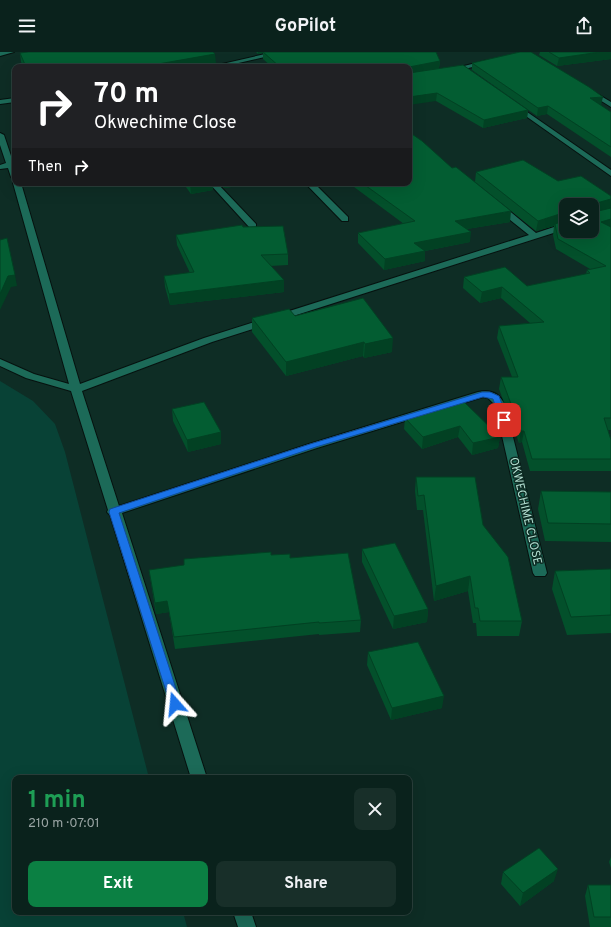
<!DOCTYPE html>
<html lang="en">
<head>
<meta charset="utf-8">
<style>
  :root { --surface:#0a221c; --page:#182f29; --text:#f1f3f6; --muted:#99a4a3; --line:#2a3f3b; --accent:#0b8043 }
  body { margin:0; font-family:Overpass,sans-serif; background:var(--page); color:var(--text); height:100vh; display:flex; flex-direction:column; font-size:15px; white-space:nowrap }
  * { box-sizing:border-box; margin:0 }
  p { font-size:13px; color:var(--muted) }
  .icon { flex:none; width:22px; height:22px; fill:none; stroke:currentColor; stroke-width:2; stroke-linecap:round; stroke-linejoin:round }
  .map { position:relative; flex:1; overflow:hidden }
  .details { position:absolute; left:12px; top:723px; width:400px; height:140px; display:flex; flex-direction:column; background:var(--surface); border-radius:8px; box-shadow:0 4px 16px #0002,0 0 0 1px var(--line) }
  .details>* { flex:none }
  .guide { position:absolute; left:12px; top:12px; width:400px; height:122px; border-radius:8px; box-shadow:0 4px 16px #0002,0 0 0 1px var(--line); background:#202124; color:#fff; overflow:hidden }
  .fabs { position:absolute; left:559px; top:146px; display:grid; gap:8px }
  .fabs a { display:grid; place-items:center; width:40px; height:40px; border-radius:8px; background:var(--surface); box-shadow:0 4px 16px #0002,0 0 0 1px var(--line); font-size:20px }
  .pin { position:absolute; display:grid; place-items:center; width:34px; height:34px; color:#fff; margin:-17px; border-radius:8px; box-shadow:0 2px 6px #0006 }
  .me { position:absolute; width:44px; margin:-22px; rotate:342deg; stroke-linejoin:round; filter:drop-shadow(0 0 3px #0008) }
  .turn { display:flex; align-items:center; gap:14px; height:84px; padding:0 16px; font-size:18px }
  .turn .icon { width:52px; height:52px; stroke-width:2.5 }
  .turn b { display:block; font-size:28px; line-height:34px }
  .then { display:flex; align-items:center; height:38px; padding:0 16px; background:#0003; gap:8px; font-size:15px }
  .round { display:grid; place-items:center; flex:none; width:42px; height:42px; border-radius:8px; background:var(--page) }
  .overview { display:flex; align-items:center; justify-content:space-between; height:68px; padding:0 16px }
  h1 { font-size:24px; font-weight:700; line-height:30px; color:#1e9e55 }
  .action { display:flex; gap:8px; margin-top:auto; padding:8px 16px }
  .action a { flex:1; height:46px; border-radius:8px; background:var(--accent); color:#fff; font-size:16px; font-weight:700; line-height:46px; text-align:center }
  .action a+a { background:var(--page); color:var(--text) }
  header { display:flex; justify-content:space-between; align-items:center; height:52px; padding:0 16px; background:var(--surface); font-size:18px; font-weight:700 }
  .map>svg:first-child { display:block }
</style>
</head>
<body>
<header><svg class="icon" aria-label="menu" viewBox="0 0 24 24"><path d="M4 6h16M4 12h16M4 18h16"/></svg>GoPilot<svg class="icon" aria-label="share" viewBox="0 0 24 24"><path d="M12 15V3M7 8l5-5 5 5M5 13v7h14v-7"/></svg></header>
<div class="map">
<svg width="611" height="875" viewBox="0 0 611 875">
  <rect width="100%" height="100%" fill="#0e2d25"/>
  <path fill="#084236" d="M0,329L33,349L55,372L65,400L149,726H15V860H183L187,875H0Z"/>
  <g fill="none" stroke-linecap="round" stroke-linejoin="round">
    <g stroke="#06120f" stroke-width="2">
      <path id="street" d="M0,0H14L0,4Z
        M274,0H286L221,15H209Z
        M488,8L490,9V11L451,20L448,18Z
        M589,37L611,50V55L587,40L586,39Z
        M15,46V50L0,52V48Z
        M513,53H517L611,118V124L513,55Z
        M0,81L4,83L13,110H15V127L11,125L8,116L0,117V113L6,111L0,93Z
        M14,129L15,131H21L80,332L204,286L529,183L495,156V152H501L536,181L566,171V177L212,290L82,339L119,454L309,392L478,340C491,337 500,342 505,353L547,521L545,524H535L533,521L495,353L488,346L483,345L317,396L122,461L207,726H191L110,463L107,460L108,458L71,339L26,326L0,314V307L34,322L69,332L13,131Z
        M209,131H217L256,172V176H250Z
        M305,131H314L348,165V169H342Z
        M233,860H251L256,875H238Z"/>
    </g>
    <use href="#street" fill="#1c6a58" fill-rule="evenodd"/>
  </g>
  <path fill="#03502b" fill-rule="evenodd" d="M256,0H436L440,9L439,16L528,58L527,66L483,76L436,49L409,15H272L263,7V1L258,2Z
    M540,0H611V7L557,14L539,3Z
    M20,1L216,11L193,15H24L21,10Z
    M472,11L601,53H600L611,60V105L547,62L537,64L472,18Z
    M476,120L558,129L611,144V378H608L611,388V419H530L522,390L519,391L499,337L501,325H512L497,286L499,274L530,271L501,246L480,251L463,236L464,225L527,234L586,222L587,218L590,217L556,197L553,183L554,174L536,179L475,130ZM566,153L592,179H566Z
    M183,131H213V138L191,142Z
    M219,131H261L224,136Z
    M350,131H409L510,170L467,177L470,190L425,199V209L384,218L358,191V181L404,172L350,132Z
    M243,175L288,202V213L270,214L284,240L170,253L165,235L164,224L190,221L177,193L176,183Z
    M295,264L392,300L364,306L363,304L286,324L252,280V266Z
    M463,349L500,385L498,396L472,403L458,385L422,397L404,377L405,366Z
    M172,357L221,380V392L188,400L173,369Z
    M416,425L483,473L522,569L519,584H477L476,571H473L468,539L434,549L423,458H417L415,439Z
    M541,439L611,440V490L545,489L538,457Z
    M362,497L428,557L427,570L393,577L362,510Z
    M271,503L290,506L361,568L360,580L319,583V582L175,597L169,560L156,562L149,518Z
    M611,517V581L567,583L552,537L555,519Z
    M368,600L442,656L391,668L367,613Z
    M611,805V816L609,810Z
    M503,820L554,829L520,854L501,832Z
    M588,833H611V875H590L585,844Z"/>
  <path fill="#024123" d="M258,0H263V1L258,2Z
    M600,0H611V7L557,14L559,6Z
    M215,2L216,11L193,15H141Z
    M440,9L439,16L409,22V15Z
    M437,41L436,49L409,53V45Z
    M603,45L601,53L588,54L590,46Z
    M548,54L547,62L537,64L538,56Z
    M528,58L527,66L483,76L484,68Z
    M190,131H213V138L191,142Z
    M224,131H261L224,136Z
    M611,147V157L592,162L593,152Z
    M511,159L510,170L454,179L455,169Z
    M566,160V170L555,172L554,174L536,179L538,169Z
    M611,167V177L601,170Z
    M471,180L470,190L414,201V191Z
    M425,199V209L384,218L385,207Z
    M15,223L17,234L11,235L0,258V242L8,224Z
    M284,228V240L170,253L169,242Z
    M502,235L501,246L480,251L482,240Z
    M393,286L392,300L364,306L365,292Z
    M364,290L363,304L286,324V310Z
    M460,374L458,385L422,397L423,385Z
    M521,379H524L522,390L519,391Z
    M221,380V392L188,400L187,388Z
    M500,385L498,396L472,403L473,391Z
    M470,524L468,539L434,549L436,534Z
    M167,549L169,560L156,562L155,551Z
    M428,557L427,570L393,577L394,564Z
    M444,644L442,656L391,668L392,656Z
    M558,817L554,829L520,854L523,841Z"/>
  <path fill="#035d32" stroke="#024123" d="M28,0H213L215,2L141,15H26L20,1Z
    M263,0H436L440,9L409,15V17V15H280Z
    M520,0H531L589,35L603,45L590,46L611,60V95L548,54L538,56L472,11Z
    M549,0H600L559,6Z
    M463,13L528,58L484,68L437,41L409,45V21Z
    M409,80L422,89L452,116L456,115L511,159L455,169L471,180L414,191L425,199L385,207L358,181L415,169L362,131H409Z
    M523,108L558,129L581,124L611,144V147L593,152L592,159L594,160L611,156V167L601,170L611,175V366H604L611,388V407H532L524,379H521L501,325H518L499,274L544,270L502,235L482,240L464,225L505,215L527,234L590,221L587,218L606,214L558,187L555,172L566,168V179H592V153H566V160L538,169L476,120Z
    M242,173L243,175L283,174L288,202L261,203L284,228L169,242L164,224L194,220L176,183Z
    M7,186L15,223L8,224L0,242V188Z
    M363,246L393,286L365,292L364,290L286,310L252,266L289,257L295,264Z
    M463,349L500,385L473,391L460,374L423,385L405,366Z
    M204,350L221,380L187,388L172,357Z
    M416,425H475L483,473L508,505L522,569H480L478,556H475L470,524L436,534L424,443L418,444Z
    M541,439L611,440V472L548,471Z
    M395,491L428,557L394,564L362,497Z
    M271,500V503L290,502V506L348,501L361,568L319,571V570L174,585L167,549L155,551L149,518L184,513V507Z
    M611,517V563L571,565L555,519Z
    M418,590L444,644L392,656L368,600Z
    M539,796L558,817L523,841L503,820Z
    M588,833H611V865H594Z"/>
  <path fill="#1a73e8" stroke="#114b97" d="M482,340H490L499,344L508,368L507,370L504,371L500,368L493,347L483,345L316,395L119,461L181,652L179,655H171L109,460L110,457L310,392Z"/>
  <g text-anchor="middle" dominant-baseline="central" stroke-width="3" stroke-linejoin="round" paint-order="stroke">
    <g font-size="12" fill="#b3dfd1" stroke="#0e2d25">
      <text transform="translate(525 459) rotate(77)">OKWECHIME CLOSE</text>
    </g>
  </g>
</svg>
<div class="fabs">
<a><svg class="icon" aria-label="layers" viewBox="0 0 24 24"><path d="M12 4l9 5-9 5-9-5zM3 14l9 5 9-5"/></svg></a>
</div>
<div class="pin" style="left:504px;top:368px;background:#d93025"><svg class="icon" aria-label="arrive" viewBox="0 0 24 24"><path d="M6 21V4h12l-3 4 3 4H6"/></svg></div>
<svg class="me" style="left:175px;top:652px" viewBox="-20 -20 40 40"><path d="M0-17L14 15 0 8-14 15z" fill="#1a73e8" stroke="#fff" stroke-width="4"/></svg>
<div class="guide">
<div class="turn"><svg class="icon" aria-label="right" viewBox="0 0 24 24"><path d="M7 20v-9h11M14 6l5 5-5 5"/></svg><div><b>70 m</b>Okwechime Close</div></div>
<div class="then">Then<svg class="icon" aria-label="right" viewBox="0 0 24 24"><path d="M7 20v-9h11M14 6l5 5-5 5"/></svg></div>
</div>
<section class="details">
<div class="overview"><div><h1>1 min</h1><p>210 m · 07:01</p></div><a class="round"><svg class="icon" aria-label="close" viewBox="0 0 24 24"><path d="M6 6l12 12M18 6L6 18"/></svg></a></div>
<div class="action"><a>Exit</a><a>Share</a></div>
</section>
</div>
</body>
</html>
